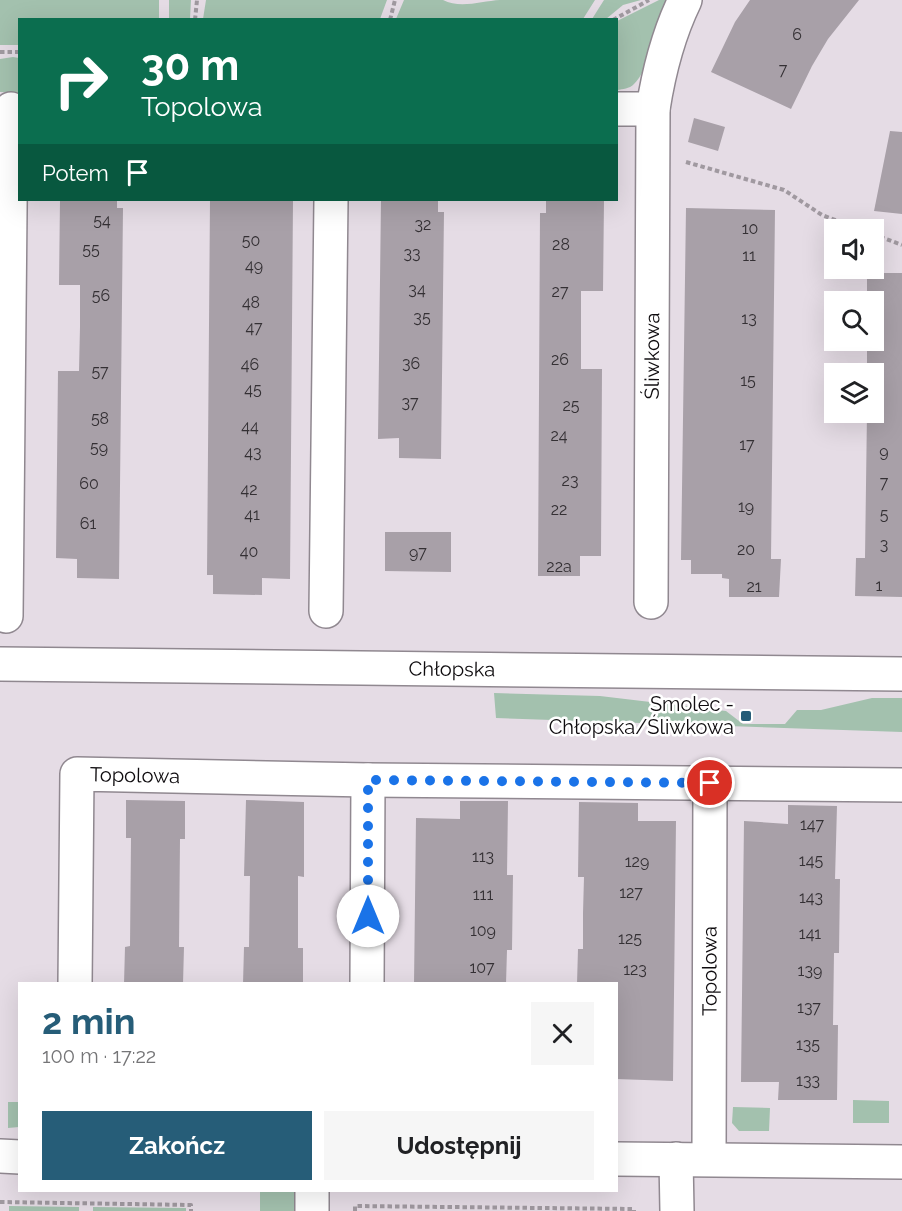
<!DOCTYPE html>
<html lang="pl">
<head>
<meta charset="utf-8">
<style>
  :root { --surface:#fff; --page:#f6f6f6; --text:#202124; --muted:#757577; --accent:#265d78 }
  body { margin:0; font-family:Raleway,sans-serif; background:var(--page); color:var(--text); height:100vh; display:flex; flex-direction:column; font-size:22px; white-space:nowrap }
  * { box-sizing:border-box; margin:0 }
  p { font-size:20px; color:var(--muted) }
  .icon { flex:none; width:33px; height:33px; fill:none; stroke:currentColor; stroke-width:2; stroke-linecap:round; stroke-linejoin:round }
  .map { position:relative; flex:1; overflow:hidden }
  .drawer { position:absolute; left:18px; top:982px; width:600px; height:210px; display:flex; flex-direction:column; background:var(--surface); border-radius:0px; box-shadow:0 6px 24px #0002 }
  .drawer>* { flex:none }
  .banner { position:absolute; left:18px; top:18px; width:600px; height:183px; border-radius:0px; box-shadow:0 6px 24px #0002; background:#0b6e4f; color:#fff; overflow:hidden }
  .buttons { position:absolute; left:824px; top:219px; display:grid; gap:12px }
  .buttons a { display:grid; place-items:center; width:60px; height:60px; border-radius:0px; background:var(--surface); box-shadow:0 6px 24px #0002; font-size:30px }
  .pin { position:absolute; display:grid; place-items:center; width:51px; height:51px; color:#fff; margin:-26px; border:3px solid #fff; border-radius:50%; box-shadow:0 2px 6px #0007 }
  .me { position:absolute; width:66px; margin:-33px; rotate:0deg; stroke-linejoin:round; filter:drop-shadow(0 0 4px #0008) }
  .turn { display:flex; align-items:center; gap:21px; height:126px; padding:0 24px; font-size:27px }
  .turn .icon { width:78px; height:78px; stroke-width:2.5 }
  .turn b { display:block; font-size:42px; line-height:51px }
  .then { display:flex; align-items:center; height:57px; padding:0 24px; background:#0003; gap:12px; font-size:22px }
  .round { display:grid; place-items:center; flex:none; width:63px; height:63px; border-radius:0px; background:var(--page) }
  .head { display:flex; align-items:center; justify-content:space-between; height:102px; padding:0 24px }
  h1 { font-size:36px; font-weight:700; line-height:45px; color:var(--accent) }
  .cta { display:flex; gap:12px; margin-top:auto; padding:12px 24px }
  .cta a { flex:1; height:69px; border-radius:0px; background:var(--accent); color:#fff; font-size:24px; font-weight:700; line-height:69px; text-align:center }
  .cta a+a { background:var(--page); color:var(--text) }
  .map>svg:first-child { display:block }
</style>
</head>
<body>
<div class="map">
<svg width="902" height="1211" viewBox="0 0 902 1211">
  <rect width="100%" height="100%" fill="#e5dce5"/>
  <path fill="#a3c1ae" d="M0,0H159V19L20,20L19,45H0Z
    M169,0H191L190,19H169Z
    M206,0H387L380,19H203Z
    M404,0H443C460,9 482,1 500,0C531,0 564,0 595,0L583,19H396Z
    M604,0H641L623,5L606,19H592Z
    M659,0H668C661,19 648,72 634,84C629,89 623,89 617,90V21Z
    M13,57L19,58V93L0,92V59Z
    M494,693L600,696L726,711L743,724H785L797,710H821L872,698H902V732L496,718Z
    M853,1100L889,1101V1123H853Z
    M8,1102H19V1127L8,1128Z
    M733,1107L770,1108L769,1131H739L732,1123Z
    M260,1191H295L297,1211H260Z
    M9,1206L79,1207V1211H9Z
    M93,1207L186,1208V1211H93Z"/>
  <path fill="#a8a0a8" d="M750,0H859L828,39L812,66L791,109L711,72L735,22Z
    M694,118L725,127L718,151L688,142Z
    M890,131L902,132V214L874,211Z
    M60,200H117V208H123L119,579L77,578V559L56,558L58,371H79L80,327V285H59Z
    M210,200H293L290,579L262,578V595L213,594V575H207Z
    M381,200H438V212H444L441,459L399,458V438L378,439Z
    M546,200H604L603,291H581V369H602L601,556H580V576H538L540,213H546Z
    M686,208L775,210L771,559H781L779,597H729V579L722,578V574H691V560H681Z
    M867,273H902V597L855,596L856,558H865L867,412H873V374H867V340H873V302H867Z
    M385,532H451V572L385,571Z
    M126,800L185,801V839H180L179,947H184L183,984H124L125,947L130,946L131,838H126Z
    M246,800L304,802V877L298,876V948H303V984H243L244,947H249L250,876H244Z
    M460,801H508L507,875H513L512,950H507L506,984H414L416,818L460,819Z
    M579,802L638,803V821H676L673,1081L616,1079V984H577L578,949H583V913L584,877H578Z
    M788,805L837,806L835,879H840L839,953H834L833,1025H838L837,1100H778L779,1082H741L744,821L788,824Z"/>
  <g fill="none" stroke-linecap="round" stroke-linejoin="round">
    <g stroke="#908890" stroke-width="36">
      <g id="minor">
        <path d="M616,109H653"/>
        <path id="s1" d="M651,602L653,109C659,70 668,35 685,0"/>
        <path d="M326,611L331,200"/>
        <path d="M6,616L11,109"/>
        <path id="s2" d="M0,664L902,674"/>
        <path id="s3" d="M75,984L77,774L368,780L902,785"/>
        <path d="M367,984L368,780"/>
        <path d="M0,1156L20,1157"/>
        <path d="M616,1159L902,1162"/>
        <path d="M676,1159L677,1211"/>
        <path id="s4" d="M709,1159L710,783"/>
        <path d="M312,1211V1191"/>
      </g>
    </g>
    <path stroke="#a099a0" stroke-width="4" stroke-dasharray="4.5 3" stroke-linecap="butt" d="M195,20L197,0
      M390,20L395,0
      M613,20L649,0
      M0,52H20
      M686,162L784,190L822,215L861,230
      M873,234L902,245
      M0,1202L191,1205V1211
      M355,1211V1206L634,1209V1211"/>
    <use href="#minor" stroke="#fff" stroke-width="33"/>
  </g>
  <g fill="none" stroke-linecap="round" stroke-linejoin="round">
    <path stroke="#1a73e8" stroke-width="10" stroke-dasharray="0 18" d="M368,916V780L710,783"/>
  </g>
  <rect fill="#265d78" stroke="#fff" stroke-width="2" x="740" y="710" width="12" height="12" rx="3"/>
  <g text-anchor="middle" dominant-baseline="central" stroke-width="5" stroke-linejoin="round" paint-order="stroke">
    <g font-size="16" fill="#343034">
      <text x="797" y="34">6</text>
      <text x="783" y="69">7</text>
      <text x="102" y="220">54</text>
      <text x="423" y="224">32</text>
      <text x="750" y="228">10</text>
      <text x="251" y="240">50</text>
      <text x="561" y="244">28</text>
      <text x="91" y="249">55</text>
      <text x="412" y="253">33</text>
      <text x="749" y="255">11</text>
      <text x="254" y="265">49</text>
      <text x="417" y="289">34</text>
      <text x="560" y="291">27</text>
      <text x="101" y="295">56</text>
      <text x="251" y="302">48</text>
      <text x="422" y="317">35</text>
      <text x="749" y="318">13</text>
      <text x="254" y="327">47</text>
      <text x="560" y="359">26</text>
      <text x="411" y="363">36</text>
      <text x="250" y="364">46</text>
      <text x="100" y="371">57</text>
      <text x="748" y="380">15</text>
      <text x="253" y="389">45</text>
      <text x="410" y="402">37</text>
      <text x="571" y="405">25</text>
      <text x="100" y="418">58</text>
      <text x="250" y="426">44</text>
      <text x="559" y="435">24</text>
      <text x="747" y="444">17</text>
      <text x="99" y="447">59</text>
      <text x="884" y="451">9</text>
      <text x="253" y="452">43</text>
      <text x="570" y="480">23</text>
      <text x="884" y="482">7</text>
      <text x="89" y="483">60</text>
      <text x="249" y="489">42</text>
      <text x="746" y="506">19</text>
      <text x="559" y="509">22</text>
      <text x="252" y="514">41</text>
      <text x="884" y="514">5</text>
      <text x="88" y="523">61</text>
      <text x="884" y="544">3</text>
      <text x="746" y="549">20</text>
      <text x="249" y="551">40</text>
      <text x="418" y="552">97</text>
      <text x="559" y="566">22a</text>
      <text x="879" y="585">1</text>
      <text x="754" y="586">21</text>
      <text x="812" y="824">147</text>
      <text x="483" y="856">113</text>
      <text x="811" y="860">145</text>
      <text x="637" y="861">129</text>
      <text x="631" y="892">127</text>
      <text x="483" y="894">111</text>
      <text x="811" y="897">143</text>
      <text x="483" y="930">109</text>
      <text x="810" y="933">141</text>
      <text x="630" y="938">125</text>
      <text x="482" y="967">107</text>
      <text x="635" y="969">123</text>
      <text x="810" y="970">139</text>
      <text x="809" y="1007">137</text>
      <text x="808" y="1044">135</text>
      <text x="808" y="1080">133</text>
    </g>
    <g font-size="20" fill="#0e0b0e" stroke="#fff">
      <text stroke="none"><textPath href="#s1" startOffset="246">Śliwkowa</textPath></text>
      <text stroke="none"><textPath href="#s2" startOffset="452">Chłopska</textPath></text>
      <text stroke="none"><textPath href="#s3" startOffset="268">Topolowa</textPath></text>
      <text stroke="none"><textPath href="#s4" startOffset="188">Topolowa</textPath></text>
    </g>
    <g font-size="20" fill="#0e0b0e" stroke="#fff" text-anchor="end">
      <text x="734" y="704">Smolec -<tspan x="734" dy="23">Chłopska/Śliwkowa</tspan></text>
    </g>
  </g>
</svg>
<div class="buttons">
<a><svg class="icon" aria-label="sound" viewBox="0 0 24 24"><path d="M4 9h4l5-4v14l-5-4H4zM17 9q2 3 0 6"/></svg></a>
<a><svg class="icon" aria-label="search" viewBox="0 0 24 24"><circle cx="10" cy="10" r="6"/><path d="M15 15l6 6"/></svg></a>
<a><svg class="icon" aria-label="layers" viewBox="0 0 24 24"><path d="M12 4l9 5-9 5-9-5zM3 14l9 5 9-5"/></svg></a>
</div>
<div class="pin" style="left:710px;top:783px;background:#d93025"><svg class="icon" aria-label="arrive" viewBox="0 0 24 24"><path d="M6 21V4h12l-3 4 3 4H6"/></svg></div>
<svg class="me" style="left:368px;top:916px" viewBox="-20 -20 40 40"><circle r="19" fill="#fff"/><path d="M0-13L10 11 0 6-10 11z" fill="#1a73e8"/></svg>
<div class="banner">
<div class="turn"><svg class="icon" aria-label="right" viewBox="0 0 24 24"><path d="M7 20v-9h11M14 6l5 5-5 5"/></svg><div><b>30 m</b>Topolowa</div></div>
<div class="then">Potem<svg class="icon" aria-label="arrive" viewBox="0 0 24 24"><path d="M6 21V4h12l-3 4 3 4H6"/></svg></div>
</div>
<section class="drawer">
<div class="head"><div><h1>2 min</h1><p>100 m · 17:22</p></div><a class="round"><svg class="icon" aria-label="close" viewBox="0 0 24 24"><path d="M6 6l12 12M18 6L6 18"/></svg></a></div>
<div class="cta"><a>Zakończ</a><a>Udostępnij</a></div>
</section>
</div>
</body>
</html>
